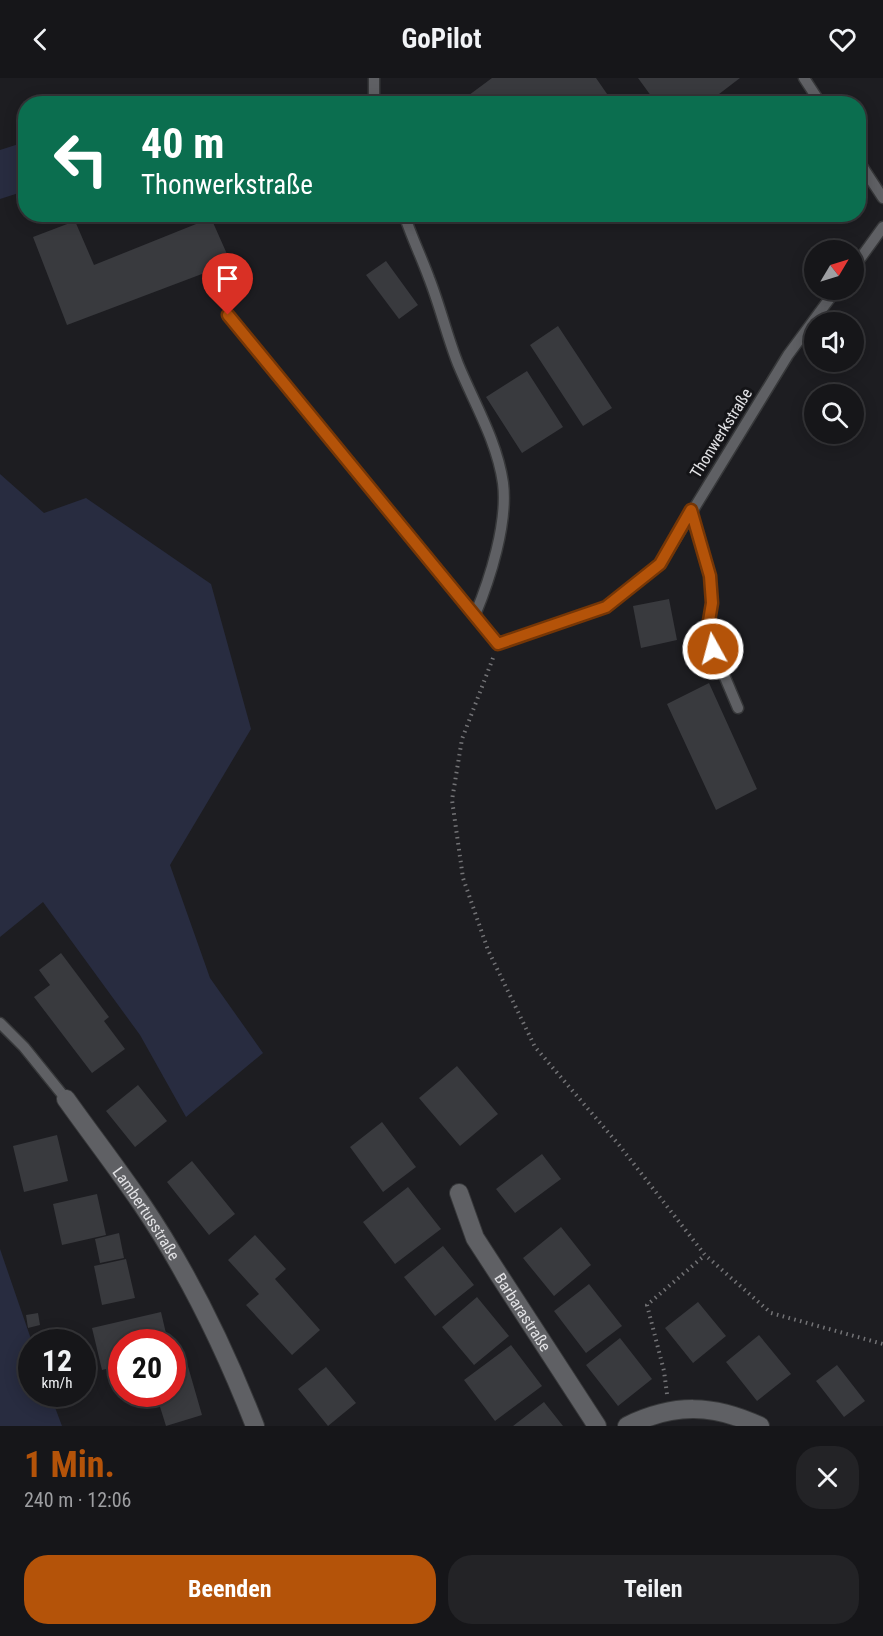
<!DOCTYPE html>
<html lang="de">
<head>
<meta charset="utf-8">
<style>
  :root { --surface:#161619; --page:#232326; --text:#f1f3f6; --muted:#9e9fa2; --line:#353538; --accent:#b45309 }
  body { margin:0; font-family:"Roboto Condensed",sans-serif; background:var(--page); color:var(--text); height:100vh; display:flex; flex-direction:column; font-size:22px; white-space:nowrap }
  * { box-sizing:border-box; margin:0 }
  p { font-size:20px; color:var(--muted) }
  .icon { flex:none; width:33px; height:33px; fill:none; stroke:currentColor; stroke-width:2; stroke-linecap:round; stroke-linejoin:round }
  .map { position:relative; height:1348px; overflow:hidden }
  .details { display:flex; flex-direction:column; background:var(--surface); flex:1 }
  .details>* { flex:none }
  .guide { position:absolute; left:18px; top:18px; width:848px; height:126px; border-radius:24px; box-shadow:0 3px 15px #0003,0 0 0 2px var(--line); background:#0b6e4f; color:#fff; overflow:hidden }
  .needle { width:39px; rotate:52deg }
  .buttons { position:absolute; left:804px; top:162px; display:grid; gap:12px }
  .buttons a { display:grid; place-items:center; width:60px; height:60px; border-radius:50%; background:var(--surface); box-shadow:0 3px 15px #0003,0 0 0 2px var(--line); font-size:30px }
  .speed { position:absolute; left:18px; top:1251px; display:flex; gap:12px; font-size:30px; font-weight:700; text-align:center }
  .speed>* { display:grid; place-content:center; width:78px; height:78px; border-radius:50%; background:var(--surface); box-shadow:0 3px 15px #0003,0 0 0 2px var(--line); line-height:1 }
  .speed small { font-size:15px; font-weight:400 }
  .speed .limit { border:9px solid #d22; background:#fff; color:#111 }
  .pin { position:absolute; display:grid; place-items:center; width:51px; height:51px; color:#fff; margin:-62px -26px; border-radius:50% 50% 50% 0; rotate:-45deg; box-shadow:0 0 6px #0007 }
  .pin .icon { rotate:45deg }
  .me { position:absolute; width:66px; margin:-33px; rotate:353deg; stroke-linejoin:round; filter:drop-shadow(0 0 4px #0008) }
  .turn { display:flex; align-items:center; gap:21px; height:126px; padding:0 24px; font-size:27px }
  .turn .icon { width:78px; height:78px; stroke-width:2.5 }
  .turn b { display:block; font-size:42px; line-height:51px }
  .round { display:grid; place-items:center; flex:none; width:63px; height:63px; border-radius:24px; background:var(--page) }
  .summary { display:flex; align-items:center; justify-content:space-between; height:102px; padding:0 24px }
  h1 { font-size:36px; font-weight:700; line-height:45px; color:var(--accent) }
  .action { display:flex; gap:12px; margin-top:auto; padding:12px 24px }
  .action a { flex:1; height:69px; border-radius:24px; background:var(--accent); color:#fff; font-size:24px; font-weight:700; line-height:69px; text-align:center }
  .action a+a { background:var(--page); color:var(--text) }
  header { display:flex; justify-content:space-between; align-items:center; height:78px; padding:0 24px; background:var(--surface); font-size:27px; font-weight:700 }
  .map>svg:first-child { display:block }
</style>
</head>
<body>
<header><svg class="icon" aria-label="back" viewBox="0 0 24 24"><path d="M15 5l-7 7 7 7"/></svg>GoPilot<svg class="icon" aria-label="heart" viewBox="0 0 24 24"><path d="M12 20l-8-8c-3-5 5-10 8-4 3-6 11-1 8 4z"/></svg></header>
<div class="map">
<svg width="883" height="1348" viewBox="0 0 883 1348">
  <rect width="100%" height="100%" fill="#1d1d21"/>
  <path fill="#282c40" d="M25,64V113L0,121V72Z
    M0,396L44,435L86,420L211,506L251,651L170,787L210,900L263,975L186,1039L140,957L43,824L0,859Z
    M0,1171L32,1264V1316H50L62,1348H0Z"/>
  <path fill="#393a3e" d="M492,0H596L614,26H463L461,23Z
    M638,0H740L706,26H657Z
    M211,140L231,185L67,247L33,159L75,143L94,187Z
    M386,183L418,227L399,241L366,197Z
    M558,248L612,330L583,348L530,267Z
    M527,293L563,349L522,375L486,319Z
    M669,521L677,562L641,570L633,528Z
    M709,605L757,711L716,732L667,626Z
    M61,875L109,939L104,943L125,971L92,995L34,919L50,907L39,892Z
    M457,988L498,1036L460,1068L419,1020Z
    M138,1007L167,1043L135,1069L106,1033Z
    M382,1044L416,1089L383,1114L350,1069Z
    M57,1057L68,1103L24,1114L13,1068Z
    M542,1076L561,1101L515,1135L496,1111Z
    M192,1083L235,1136L209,1157L167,1104Z
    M408,1109L441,1151L395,1186L363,1144Z
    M97,1116L106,1157L62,1167L53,1126Z
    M561,1149L591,1187L554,1218L523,1180Z
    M119,1155L124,1180L100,1185L95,1161Z
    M255,1157L286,1191L275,1201L320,1252L292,1277L246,1227L259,1216L228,1182Z
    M443,1168L474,1207L435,1238L404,1199Z
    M126,1181L135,1220L102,1227L94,1188Z
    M589,1206L622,1248L586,1275L554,1233Z
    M477,1219L509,1258L474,1287L442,1249Z
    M698,1224L726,1258L693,1285L665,1250Z
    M161,1234L168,1264H122V1287L102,1292L92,1250Z
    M38,1235L40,1247L28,1250L26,1237Z
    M759,1257L791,1296L757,1323L726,1284Z
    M620,1260L652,1301L618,1328L586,1287Z
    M511,1267L542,1308L495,1343L464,1302Z
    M187,1285L202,1337L166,1348L156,1316H172V1289Z
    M837,1287L865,1323L844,1339L816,1303Z
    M326,1289L356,1325L328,1348L298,1311Z
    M544,1324L563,1348H513Z"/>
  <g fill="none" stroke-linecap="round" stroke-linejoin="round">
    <g stroke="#37383a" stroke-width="13">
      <path id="lane" d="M804,0L821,26
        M374,26V0
        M858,82L883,120
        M404,136C411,158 421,178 429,200C440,228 447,258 458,286C474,325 497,363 503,405C508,445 490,501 475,537
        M854,189L883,149
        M228,237L498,566L606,529L660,486L788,277L836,212
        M691,432L710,499L712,525L708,549L713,571L738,630
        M0,945L24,969L66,1021"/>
    </g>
    <g stroke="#37383a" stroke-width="20">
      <g id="street">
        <path id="s1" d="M66,1021C91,1056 117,1090 141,1125C188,1194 225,1271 255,1348"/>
        <path id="s2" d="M459,1115L475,1160L597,1348"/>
        <path d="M627,1348C674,1325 713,1326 760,1348"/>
      </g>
    </g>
    <path stroke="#737376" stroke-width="4" stroke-dasharray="1.5 4.5" stroke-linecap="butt" d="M493,580L462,661L452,722L463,800L488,872L535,969L619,1067L705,1177L771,1235L883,1266
      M667,1316L664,1293L647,1227L705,1177"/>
    <use href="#lane" stroke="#5f6064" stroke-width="10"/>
    <use href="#street" stroke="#5f6064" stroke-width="18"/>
  </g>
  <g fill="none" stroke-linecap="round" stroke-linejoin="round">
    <g stroke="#753606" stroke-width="15">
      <path id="route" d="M228,237L498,566L606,529L660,486L691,432L710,498L712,525L708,549L713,571"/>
    </g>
    <use href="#route" stroke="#b45309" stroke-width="10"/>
  </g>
  <g text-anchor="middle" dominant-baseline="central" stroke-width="6" stroke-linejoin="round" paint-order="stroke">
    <g font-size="16" fill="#e2e2e5" stroke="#141417">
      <text transform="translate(721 355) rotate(-58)">Thonwerkstraße</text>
      <text stroke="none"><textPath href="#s1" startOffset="140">Lambertusstraße</textPath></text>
      <text stroke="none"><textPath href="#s2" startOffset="136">Barbarastraße</textPath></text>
    </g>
  </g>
</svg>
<div class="buttons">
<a><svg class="needle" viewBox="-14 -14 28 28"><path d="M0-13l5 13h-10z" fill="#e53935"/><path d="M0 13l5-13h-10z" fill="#9e9fa2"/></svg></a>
<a><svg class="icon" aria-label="sound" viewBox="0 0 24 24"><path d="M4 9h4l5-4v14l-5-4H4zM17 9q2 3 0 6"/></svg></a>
<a><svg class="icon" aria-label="search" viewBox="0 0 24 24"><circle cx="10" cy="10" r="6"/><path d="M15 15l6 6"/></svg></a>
</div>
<div class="speed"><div>12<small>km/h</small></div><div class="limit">20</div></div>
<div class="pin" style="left:228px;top:237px;background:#d93025"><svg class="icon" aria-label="arrive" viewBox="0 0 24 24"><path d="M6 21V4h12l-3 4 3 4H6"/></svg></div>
<svg class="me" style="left:713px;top:571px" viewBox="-20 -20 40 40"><circle r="17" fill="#b45309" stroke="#fff" stroke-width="3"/><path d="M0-11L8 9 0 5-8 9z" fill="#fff"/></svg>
<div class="guide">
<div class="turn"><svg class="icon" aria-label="left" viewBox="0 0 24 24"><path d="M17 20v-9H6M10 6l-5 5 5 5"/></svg><div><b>40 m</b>Thonwerkstraße</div></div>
</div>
</div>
<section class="details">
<div class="summary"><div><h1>1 Min.</h1><p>240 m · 12:06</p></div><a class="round"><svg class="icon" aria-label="close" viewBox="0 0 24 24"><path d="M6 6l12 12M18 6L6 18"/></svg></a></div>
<div class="action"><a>Beenden</a><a>Teilen</a></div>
</section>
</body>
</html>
